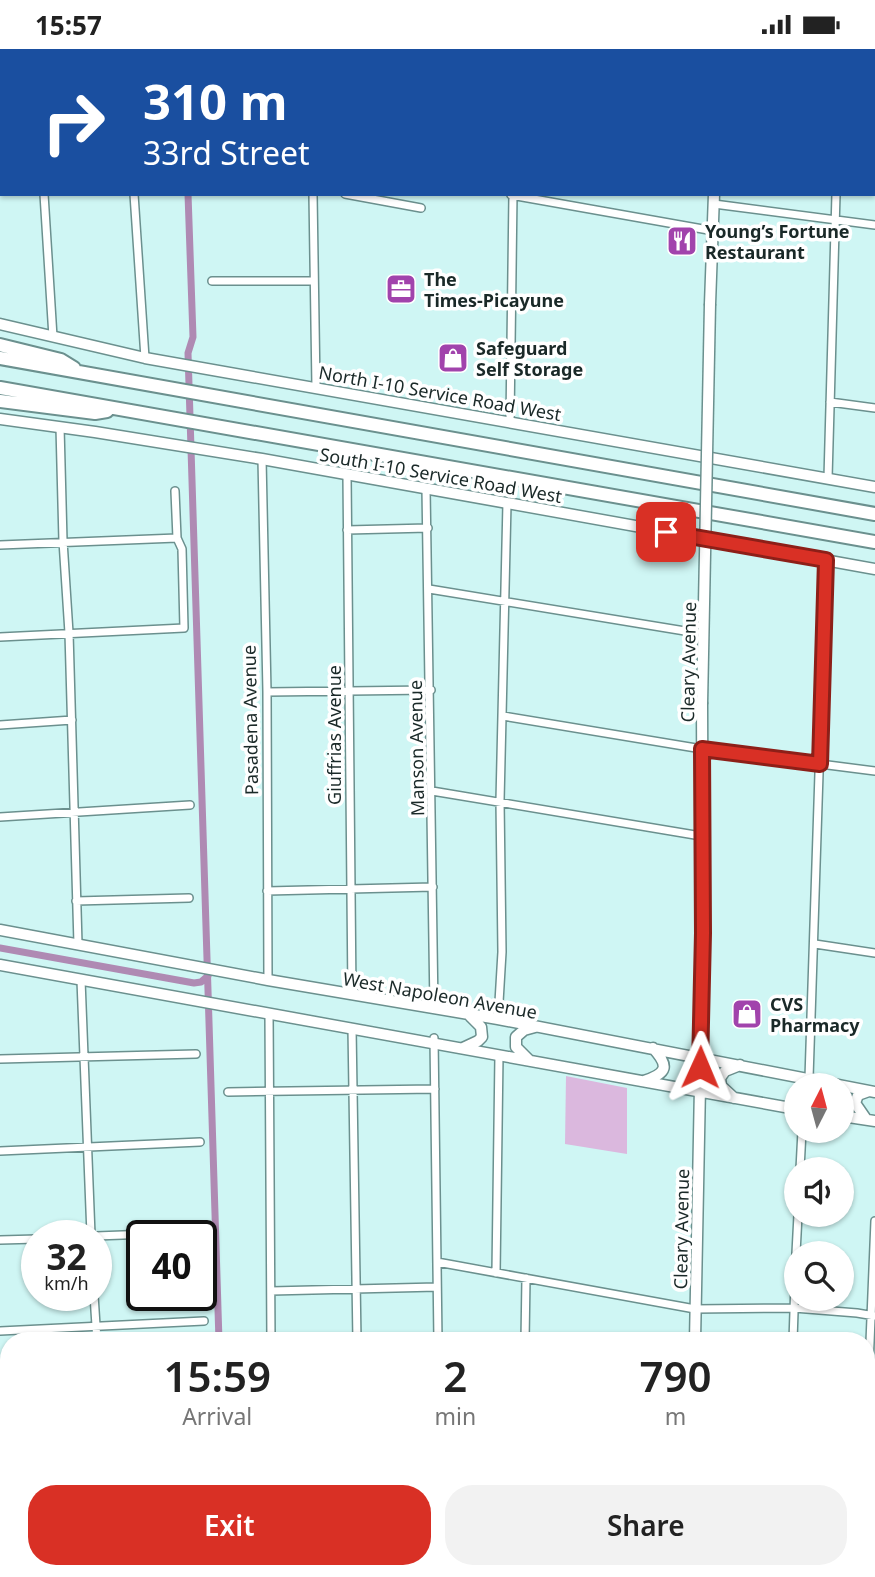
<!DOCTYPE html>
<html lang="en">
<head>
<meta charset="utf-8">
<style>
  :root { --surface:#fff; --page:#f2f2f2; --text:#222; --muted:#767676; --accent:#d93025 }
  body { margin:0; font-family:"Noto Sans",sans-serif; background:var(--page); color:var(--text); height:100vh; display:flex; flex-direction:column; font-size:26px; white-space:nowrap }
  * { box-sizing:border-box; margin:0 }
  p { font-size:23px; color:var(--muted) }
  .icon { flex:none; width:38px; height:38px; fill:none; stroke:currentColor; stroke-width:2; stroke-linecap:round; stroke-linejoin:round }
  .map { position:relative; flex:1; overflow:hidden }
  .drawer { position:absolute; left:0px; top:1283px; width:875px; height:247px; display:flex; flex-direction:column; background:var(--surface); border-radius:28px 28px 0 0; box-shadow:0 2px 5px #0004 }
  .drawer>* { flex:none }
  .hud { position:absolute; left:0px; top:0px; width:875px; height:147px; box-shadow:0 2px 5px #0004; background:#1a4fa0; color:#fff; overflow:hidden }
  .needle { width:46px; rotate:6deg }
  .fabs { position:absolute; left:784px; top:1024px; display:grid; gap:14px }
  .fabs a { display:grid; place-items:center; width:70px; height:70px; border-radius:50%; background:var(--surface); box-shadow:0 2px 5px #0004; font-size:35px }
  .speed { position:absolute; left:21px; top:1171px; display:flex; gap:14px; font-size:35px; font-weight:700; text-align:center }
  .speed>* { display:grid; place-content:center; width:91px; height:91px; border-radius:50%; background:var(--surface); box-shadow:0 2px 5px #0004; line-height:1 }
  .speed small { font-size:18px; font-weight:400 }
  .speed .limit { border:4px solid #111; border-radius:10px; background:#fff; color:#111 }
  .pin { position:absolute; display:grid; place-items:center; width:60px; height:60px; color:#fff; margin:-30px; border-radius:14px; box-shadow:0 4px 10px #0006 }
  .me { position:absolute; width:77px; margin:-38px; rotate:1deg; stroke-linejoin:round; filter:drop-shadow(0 0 5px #0008) }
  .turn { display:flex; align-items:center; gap:24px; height:147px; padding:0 28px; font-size:32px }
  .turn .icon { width:91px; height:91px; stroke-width:2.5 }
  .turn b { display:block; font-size:49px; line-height:60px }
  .eta { display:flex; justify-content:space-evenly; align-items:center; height:119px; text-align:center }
  .eta b { font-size:42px; font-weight:600; line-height:49px }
  .cta { display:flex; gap:14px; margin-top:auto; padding:14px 28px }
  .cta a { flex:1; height:80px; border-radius:28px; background:var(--accent); color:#fff; font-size:28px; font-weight:600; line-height:80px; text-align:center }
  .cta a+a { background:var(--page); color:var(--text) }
  .status { display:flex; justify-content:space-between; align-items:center; height:49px; padding:0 35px; background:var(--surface); direction:ltr }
  .status svg { height:19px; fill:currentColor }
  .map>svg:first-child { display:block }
</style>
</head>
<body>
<div class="status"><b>15:57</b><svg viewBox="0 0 49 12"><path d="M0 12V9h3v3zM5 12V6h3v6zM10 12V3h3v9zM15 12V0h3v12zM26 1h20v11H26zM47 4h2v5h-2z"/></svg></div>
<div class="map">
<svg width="875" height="1528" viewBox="0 0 875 1528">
  <rect width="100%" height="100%" fill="#cff6f4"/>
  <path fill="#dbb8de" d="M566,1027L627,1039V1105L565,1095Z"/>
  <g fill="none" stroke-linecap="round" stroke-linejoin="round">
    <path stroke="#af8ab3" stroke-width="7" d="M182,0V2
      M188,145L193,288L188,304L219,1292
      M0,899L194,934L201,933L208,927
      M226,1521V1528"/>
    <g stroke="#6b908e" stroke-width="10">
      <path id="street" d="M36,0V2
        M124,0V2
        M310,0V2
        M514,2L515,0
        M841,2L842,0
        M0,81H2
        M44,145L53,288
        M134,145L145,309
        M313,145L316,338
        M345,145L421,159
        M511,146L714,182
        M714,155L875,176
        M212,232H314
        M830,353L875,359
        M510,372L513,145
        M60,378L63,492L69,584L78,895
        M262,410L267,643L268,931
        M347,426L352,946
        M828,429L836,145
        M426,439L434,959
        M347,481L428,479
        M0,496L177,489
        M429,540L691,583
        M0,588L184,579L182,500L177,489L175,442
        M267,643L431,641
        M503,667L702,700L875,722
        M0,676L72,671
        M432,742L701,787
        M0,768L190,756
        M267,842L433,838
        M76,852L189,849
        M815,895L875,904
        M81,931L91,1186
        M269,964L271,1292
        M498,970L502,903L500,752L507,454
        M352,979L357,1292
        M434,989L438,1292
        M0,1010L196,1005
        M809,1029L826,511
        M228,1043L435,1040
        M0,1102L200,1093
        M800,1120L802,1082
        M96,1187L203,1183
        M0,1191L37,1190
        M796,1204L798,1166
        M437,1213L695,1260L794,1259L857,1264L875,1267
        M496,1224L499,1006
        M271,1242L437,1238
        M94,1246L97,1292
        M0,1282L204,1272
        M525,1292L526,1229
        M793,1292L796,1204
        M0,1375H9
        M866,1390L875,1172
        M866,1452L875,1453
        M0,1463L9,1462
        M107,1521V1528
        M277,1521V1528
        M360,1521V1528
        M443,1521L444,1528
        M522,1528V1521
        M604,1528L605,1521
        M787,1528V1521
        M860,1528V1521"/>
    </g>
    <g stroke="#6b908e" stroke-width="13">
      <path id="secondary" d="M717,2V0
        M710,255L714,145
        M0,275L145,309L875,438
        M0,370L95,383L262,410L875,520
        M0,881L268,931L498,970L875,1043
        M0,916L796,1060
        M463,999L478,992L482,988L481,978L470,967
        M529,1011L516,998V988L524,981L535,978
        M644,1032C668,1024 669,1017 653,999
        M734,1049L721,1037L720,1029L725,1022L740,1016
        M842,1067L875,1072
        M866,1070L855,1054L858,1046L869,1042
        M695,1292L703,884L702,655
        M690,1528V1521"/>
    </g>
    <g stroke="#6b908e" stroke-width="16">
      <path id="highway" d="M0,296L61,311L74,319
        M0,309L875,465
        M0,339L875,493
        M0,352L95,364L107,362"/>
    </g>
    <use href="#street" stroke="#fff" stroke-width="7"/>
    <use href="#secondary" stroke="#fff" stroke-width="10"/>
    <use href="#highway" stroke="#fff" stroke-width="12"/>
    <g stroke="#6b908e" stroke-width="13" stroke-linecap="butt">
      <path id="secondary-bridge" d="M702,655L710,255"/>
    </g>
    <use href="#secondary-bridge" stroke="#fff" stroke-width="10"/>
  </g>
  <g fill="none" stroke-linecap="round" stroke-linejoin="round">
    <g stroke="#8d1f18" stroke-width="18">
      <path id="route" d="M666,483L826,511L820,715L702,700L703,884L700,1018"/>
    </g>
    <use href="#route" stroke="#d93025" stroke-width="12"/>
  </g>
  <defs>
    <g id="restaurant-square" transform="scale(1.575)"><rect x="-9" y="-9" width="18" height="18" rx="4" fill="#a143ac" stroke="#fff"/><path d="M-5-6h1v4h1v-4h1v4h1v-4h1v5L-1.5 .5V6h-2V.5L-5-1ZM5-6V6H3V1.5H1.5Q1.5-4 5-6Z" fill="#fff"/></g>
    <g id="office-square" transform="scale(1.575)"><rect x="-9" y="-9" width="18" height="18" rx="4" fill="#a143ac" stroke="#fff"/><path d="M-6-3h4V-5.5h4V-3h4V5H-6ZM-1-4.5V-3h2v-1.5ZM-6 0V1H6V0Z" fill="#fff"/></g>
    <g id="shop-square" transform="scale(1.575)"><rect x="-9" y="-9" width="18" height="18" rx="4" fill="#a143ac" stroke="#fff"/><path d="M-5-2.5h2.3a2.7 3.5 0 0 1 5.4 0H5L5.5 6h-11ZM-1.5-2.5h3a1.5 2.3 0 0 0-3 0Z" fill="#fff"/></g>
  </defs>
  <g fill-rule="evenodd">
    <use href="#restaurant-square" x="682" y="192"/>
    <use href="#office-square" x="401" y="240"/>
    <use href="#shop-square" x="453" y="309"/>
    <use href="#shop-square" x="747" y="965"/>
  </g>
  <g text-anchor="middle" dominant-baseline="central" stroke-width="7" stroke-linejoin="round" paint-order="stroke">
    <g font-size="18" font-weight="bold" fill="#1a2928" stroke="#fff" text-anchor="start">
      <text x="705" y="182">Young’s Fortune<tspan x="705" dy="21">Restaurant</tspan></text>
      <text x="424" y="230">The<tspan x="424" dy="21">Times-Picayune</tspan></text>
      <text x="476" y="299">Safeguard<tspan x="476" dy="21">Self Storage</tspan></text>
      <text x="770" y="955">CVS<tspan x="770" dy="21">Pharmacy</tspan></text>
    </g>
    <g font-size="18" fill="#1a2928" stroke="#fff">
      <text transform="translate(440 344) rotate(10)">North I-10 Service Road West</text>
      <text transform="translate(441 426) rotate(10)">South I-10 Service Road West</text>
      <text transform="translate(688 613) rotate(-89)">Cleary Avenue</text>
      <text transform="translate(250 671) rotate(-91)">Pasadena Avenue</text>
      <text transform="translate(334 686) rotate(-90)">Giuffrias Avenue</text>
      <text transform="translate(416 699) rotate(-91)">Manson Avenue</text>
      <text transform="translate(440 946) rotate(10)">West Napoleon Avenue</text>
      <text transform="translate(681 1180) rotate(-89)">Cleary Avenue</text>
    </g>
  </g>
</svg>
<div class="fabs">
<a><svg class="needle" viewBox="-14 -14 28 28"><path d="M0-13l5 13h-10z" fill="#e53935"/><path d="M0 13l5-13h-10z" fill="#767676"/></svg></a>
<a><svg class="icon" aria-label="sound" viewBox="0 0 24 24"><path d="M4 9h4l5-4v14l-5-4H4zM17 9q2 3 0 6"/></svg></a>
<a><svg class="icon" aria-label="search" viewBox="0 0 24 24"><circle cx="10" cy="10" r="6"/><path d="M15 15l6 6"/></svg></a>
</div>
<div class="speed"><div>32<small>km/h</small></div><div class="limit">40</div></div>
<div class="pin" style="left:666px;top:483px;background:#d93025"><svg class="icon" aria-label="arrive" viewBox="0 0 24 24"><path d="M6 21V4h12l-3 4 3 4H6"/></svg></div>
<svg class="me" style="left:700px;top:1018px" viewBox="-20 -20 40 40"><path d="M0-17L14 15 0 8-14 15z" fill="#d93025" stroke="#fff" stroke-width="4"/></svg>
<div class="hud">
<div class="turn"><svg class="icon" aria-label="right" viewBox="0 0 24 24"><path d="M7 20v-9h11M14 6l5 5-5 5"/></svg><div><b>310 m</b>33rd Street</div></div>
</div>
<section class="drawer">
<div class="eta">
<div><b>15:59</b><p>Arrival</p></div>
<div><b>2</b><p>min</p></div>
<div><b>790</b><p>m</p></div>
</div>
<div class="cta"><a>Exit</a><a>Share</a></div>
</section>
</div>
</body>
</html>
